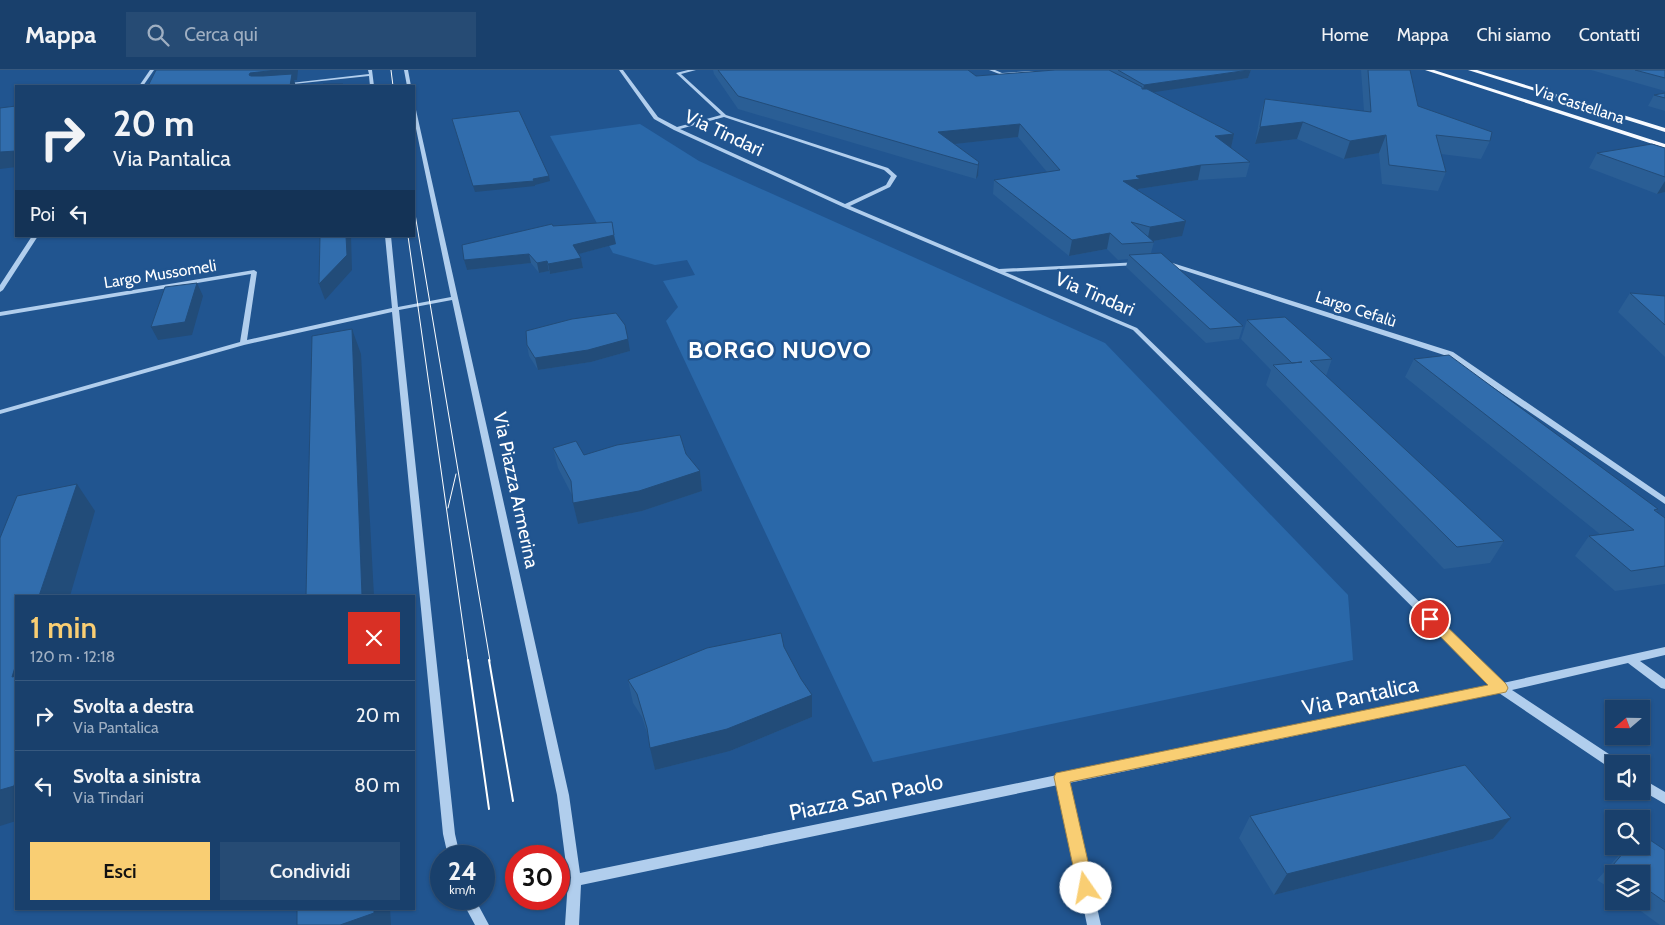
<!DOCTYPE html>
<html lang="it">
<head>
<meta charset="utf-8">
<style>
  :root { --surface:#19406c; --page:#264b74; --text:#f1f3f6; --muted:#9fafc2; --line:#37597f; --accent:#f9ce73 }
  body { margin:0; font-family:Cabin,sans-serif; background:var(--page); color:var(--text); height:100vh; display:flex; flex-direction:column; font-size:19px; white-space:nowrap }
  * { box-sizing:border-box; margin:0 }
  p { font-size:16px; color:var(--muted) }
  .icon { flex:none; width:28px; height:28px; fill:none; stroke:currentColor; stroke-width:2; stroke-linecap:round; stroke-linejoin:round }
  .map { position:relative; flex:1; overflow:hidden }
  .sheet { position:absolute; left:15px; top:525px; width:400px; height:315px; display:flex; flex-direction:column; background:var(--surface); border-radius:0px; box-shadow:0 1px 4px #0004,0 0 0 1px var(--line) }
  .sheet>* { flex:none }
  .hud { position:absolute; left:15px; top:15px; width:400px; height:152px; border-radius:0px; box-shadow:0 1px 4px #0004,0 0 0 1px var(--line); background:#19406c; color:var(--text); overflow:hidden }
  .needle { width:32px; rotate:250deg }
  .controls { position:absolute; left:1605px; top:630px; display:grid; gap:10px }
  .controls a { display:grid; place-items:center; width:45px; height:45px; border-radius:0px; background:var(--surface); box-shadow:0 1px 4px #0004,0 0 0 1px var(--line); font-size:25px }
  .speed { position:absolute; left:430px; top:775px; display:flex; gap:10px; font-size:25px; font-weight:700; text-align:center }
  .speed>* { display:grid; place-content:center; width:65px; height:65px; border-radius:50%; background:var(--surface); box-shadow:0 1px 4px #0004,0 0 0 1px var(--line); line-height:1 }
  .speed small { font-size:12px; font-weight:400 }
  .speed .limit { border:8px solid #d22; background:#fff; color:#111 }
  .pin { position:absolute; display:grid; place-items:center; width:42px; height:42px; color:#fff; margin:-21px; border:2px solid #fff; border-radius:50%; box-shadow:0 1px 5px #0007 }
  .me { position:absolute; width:55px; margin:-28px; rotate:348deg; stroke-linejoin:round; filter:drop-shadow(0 0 4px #0008) }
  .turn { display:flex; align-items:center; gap:18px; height:105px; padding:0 15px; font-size:22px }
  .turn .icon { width:65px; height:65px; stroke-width:2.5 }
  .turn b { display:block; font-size:35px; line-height:42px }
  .then { display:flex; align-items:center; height:48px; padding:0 15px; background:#0003; gap:10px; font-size:19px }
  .round { display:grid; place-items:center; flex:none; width:52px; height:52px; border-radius:0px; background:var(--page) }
  .headline { display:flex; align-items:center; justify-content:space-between; height:85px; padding:0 15px }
  h1 { font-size:30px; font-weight:600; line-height:38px; color:var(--accent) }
  .primary-button { display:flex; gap:10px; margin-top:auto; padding:10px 15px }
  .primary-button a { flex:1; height:58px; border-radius:0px; background:var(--accent); color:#111; font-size:20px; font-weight:600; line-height:58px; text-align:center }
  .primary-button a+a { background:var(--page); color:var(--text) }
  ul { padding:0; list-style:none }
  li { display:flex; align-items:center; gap:15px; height:70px; padding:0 15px; border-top:1px solid var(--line) }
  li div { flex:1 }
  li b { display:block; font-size:19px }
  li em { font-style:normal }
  header { display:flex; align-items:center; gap:30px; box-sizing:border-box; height:70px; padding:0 25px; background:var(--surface); border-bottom:1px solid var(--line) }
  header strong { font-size:24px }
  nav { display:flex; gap:28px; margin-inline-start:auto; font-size:18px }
  .search { width:350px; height:45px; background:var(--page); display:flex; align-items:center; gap:12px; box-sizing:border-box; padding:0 18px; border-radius:0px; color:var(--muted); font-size:19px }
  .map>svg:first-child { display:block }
</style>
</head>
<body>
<header>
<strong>Mappa</strong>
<div class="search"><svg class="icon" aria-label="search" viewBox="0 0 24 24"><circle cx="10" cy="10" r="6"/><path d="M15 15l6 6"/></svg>Cerca qui</div>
<nav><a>Home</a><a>Mappa</a><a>Chi siamo</a><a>Contatti</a></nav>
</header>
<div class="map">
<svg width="1665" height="855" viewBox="0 0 1665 855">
  <rect width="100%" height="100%" fill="#215590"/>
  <path fill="#2a68a9" d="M640,54L699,91L1105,273L1348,525L1353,590L873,692L666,251L678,237L663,211L695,205L687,190L655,195L613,183L550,66Z"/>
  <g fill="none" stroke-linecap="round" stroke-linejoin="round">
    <path fill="#b1ceed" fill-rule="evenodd" d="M150,0H154L143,16H139Z
      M368,0H372L374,16H370L369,6L284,15L282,14L369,4Z
      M404,0H408L411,16H407Z
      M619,0H623L658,47L677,57L721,45L676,3L688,0H696L681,4L726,45L888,98L897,106L890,117L850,136L999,199L1140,192V194L1138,195L1005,202L1137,258L1503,613L1665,577V585L1640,591L1665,609V619L1661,618L1628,593L1512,620L1618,690L1620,694H1614V699L1610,698L1499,623L1069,713L1101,855H1087L1058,715L581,815L579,855H565L568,810L557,725L452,230L399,240L455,764L460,786H448L443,764L392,242L244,275L0,344V340L240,272L251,204L0,246V242L254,200L257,202L247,270L392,238L385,166H391L398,237L451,227L414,49V39L416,40L569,725L580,803L1057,705L1062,702L1065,703L1492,616L1133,260L843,137L674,60L654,49ZM724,47L884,100L891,106L886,115L845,134L680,59Z
      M989,0H995L1002,3L1033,1L1035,2L1002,5Z
      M32,166H38L3,220L0,222V215Z
      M1163,190L1453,282L1665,427V434L1447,286L1161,193V191Z
      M1641,708L1665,722V734L1641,720Z
      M461,829H475L489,855H475Z"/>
    <path fill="#f7faff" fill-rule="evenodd" d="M1425,0H1434L1665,74V78Z
      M1468,0H1477L1665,58V62Z"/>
    <path stroke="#fff" stroke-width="1" d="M391,0L393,16
      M414,138L490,591
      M408,166L468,591
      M448,438L456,404"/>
    <path stroke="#fff" stroke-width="2" d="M468,590L489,739
      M489,590L513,731"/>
  </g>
  <path fill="#2a5e95" d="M713,0H968L976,6L1055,0H1251L1248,8L1152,22L1234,64L1231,78H1230L1250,92L1246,107L1198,110L1138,119V121L1182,166L1153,171L1154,172L1151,183L1243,256L1239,269L1206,273L1126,197L1128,189L1118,190L1107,179L1069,186L993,124L994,110L1047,102L1018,67L954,74L979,92L978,106L976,109L738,39L714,4Z
    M1361,0H1410L1418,36L1490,71L1481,89L1441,84L1446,102L1438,121L1382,114L1379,83L1344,89L1297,69L1255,74L1260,45L1265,29L1364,41Z
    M1591,0H1665V21Z
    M1665,23V41L1648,36L1654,25Z
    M1665,78V122L1657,124L1589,98L1597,83Z
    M553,156L616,174L578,184L581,188L583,198L550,204L549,201L539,203L531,193L467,200L464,190Z
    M1630,223L1665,226V287L1618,242Z
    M1247,250L1332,289L1326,306L1504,471L1490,493L1444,499L1266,315L1271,300L1241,269Z
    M527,275L630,281L591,292L538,300L529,286Z
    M1414,289L1658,439L1656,441L1665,448V514L1615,521L1575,486L1589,466L1601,465L1405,307Z
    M553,378L584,385L686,384L700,401L702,421L642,441L578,454L572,425L558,398Z
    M784,577L801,609L812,625V647L730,681L655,700L649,669L642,647L633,633L628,610Z
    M1250,746L1511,748L1493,769L1274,825L1239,768Z
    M1627,776H1641L1665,780V855H1660L1627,831H1641V804H1614V821L1597,810Z"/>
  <path fill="#224c79" d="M277,0H298L297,10H294L296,16L255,14L249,5L250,3Z
    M1251,0L1248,8L1142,24L1144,15Z
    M1303,52L1297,69L1255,74L1260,57Z
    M1020,54L1018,67L937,76L938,62Z
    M1234,64L1231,78L1211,80L1215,66Z
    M1386,65L1379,83L1344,89L1350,71Z
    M16,81V97L0,99V82Z
    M979,92L978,106L976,109L978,95Z
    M1201,95L1198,110L1138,119L1137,123L1123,111L1136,106Z
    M549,106L550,111L535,115V116L475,122L473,116L533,109Z
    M1665,111V122L1657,124Z
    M1186,151L1182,166L1147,172L1150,157Z
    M1110,163L1107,179L1069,186L1072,170Z
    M614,165L616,174L575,185L573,175Z
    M346,166H351L352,200L325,230L319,214Z
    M529,184L531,193L467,200L464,190Z
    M581,188L583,198L550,204L548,194Z
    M547,191L549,201L539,203L537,193Z
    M197,213L203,226L192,265L158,270L151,257Z
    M352,259L361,284L374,526H362Z
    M628,269L630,281L591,292L538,300L535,288Z
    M700,401L702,421L642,441L578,454L573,433Z
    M77,414L95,441L70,526H39Z
    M16,594V611L12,607Z
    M812,625V647L730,681L655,700L650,678Z
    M16,708V751L0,756V720Z
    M1511,748L1493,769L1274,825L1287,804Z
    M374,839H390L391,855H340Z"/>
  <path fill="#316dad" stroke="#224c79" d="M156,0H277L250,3L249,5L251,6H263L292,4L290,16H148Z
    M718,0H968L976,6L1055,0H1109L1142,17V19H1147L1234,64L1215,66L1250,92L1201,95L1136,106L1140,109L1123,111L1186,151L1150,157L1131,152L1154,172L1122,174L1110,163L1072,170L994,110L1060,100L1020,54L938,62L979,92L978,95L738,26Z
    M1118,0H1249L1144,15Z
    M1368,0H1410L1418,36L1492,62L1490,71L1436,65L1446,102L1389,95L1386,65L1350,71L1303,52L1260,57L1265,29L1371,42Z
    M1635,0H1665V8Z
    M323,14H343V16H323Z
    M1665,23V28L1654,25Z
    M16,36V81L0,82V38Z
    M519,41L549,106L533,109L534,111L473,116L452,49Z
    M1652,74L1665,78V107L1597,83Z
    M612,152L614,165L573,175L581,188L548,194L547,191L537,193L529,184L464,190L462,175L552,154L553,156Z
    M320,166H346L347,185L319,214Z
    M1161,183L1243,256L1210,259L1129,185Z
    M197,213L185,252L151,257L165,217Z
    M1630,223L1665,226V255Z
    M616,243L625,255L628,269L588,280L535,288L527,275L526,261L572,249Z
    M1285,247L1332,289L1310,291L1504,471L1457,477L1273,295L1302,292L1292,293L1247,250Z
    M352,259L362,526H306L312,266Z
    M1449,285L1658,439L1654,440L1665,448V496L1631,501L1589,466L1634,460L1414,289Z
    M680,365L686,384L700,401L639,421L573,433L571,411L553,378L576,371L584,385L617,375Z
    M77,414L39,526H16V594L12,607L16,606V708L14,716L0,720V468L17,426Z
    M781,563L784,577L801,609L812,625L727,659L650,678L647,658L637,624L628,610L707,578Z
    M1465,695L1511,748L1287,804L1250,746Z
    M1641,764L1665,780V832L1641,815V804H1625L1613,795L1629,776H1641Z
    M297,839H374V843L340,855H297Z"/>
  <path fill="#f9ce73" stroke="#a2864b" d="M1430,544L1435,545L1506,614L1508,618L1506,622L1070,712L1094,818L1092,824L1086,826L1079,824L1054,707L1056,703L1488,615L1426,552L1424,549L1426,545Z"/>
  <g text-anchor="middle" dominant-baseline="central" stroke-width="5" stroke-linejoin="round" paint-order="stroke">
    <g font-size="16" fill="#fff" stroke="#215590">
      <text transform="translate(1579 34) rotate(18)">Via Castellana</text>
      <text transform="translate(160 204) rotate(-9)">Largo Mussomeli</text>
      <text transform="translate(1356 239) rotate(18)">Largo Cefalù</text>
    </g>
    <g font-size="19" fill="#fff" stroke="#215590">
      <text transform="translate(724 63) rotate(25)">Via Tindari</text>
      <text transform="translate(1095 224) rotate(23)">Via Tindari</text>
      <text transform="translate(516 420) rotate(78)">Via Piazza Armerina</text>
    </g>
    <g font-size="22" fill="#fff" stroke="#215590">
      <text transform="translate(1360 626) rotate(-12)">Via Pantalica</text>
      <text transform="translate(866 727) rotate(-12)">Piazza San Paolo</text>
    </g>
    <g font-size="24" font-weight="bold" letter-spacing="1" fill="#fff" stroke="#215590">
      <text x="780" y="279">BORGO NUOVO</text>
    </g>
  </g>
</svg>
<div class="controls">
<a><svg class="needle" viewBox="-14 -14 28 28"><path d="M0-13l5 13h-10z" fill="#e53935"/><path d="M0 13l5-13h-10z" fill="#9fafc2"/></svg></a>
<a><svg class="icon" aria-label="sound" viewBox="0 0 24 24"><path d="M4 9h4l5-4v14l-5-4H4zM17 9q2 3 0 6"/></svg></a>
<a><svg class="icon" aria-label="search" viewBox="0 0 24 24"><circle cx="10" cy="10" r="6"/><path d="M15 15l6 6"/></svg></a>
<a><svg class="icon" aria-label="layers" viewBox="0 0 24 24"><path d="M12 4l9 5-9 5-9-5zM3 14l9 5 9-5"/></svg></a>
</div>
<div class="speed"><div>24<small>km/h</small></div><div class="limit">30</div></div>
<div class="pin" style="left:1430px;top:549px;background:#d93025"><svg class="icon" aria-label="arrive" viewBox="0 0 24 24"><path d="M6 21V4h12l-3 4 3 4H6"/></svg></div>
<svg class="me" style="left:1086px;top:818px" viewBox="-20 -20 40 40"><circle r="19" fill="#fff"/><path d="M0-13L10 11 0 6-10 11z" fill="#f9ce73"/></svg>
<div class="hud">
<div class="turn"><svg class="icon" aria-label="right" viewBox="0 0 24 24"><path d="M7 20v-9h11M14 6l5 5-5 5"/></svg><div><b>20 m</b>Via Pantalica</div></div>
<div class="then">Poi<svg class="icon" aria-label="left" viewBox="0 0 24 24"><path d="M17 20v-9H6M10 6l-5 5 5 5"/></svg></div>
</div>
<section class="sheet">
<div class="headline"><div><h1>1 min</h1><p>120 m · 12:18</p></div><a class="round" style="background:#d93025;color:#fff"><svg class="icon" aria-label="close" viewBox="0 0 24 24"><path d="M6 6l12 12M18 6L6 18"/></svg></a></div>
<ul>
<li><svg class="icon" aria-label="right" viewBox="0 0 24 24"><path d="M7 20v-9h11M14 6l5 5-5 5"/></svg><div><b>Svolta a destra</b><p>Via Pantalica</p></div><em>20 m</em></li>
<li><svg class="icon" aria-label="left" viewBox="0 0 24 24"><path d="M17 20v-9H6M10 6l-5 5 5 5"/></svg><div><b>Svolta a sinistra</b><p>Via Tindari</p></div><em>80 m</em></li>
</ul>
<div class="primary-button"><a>Esci</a><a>Condividi</a></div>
</section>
</div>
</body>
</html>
